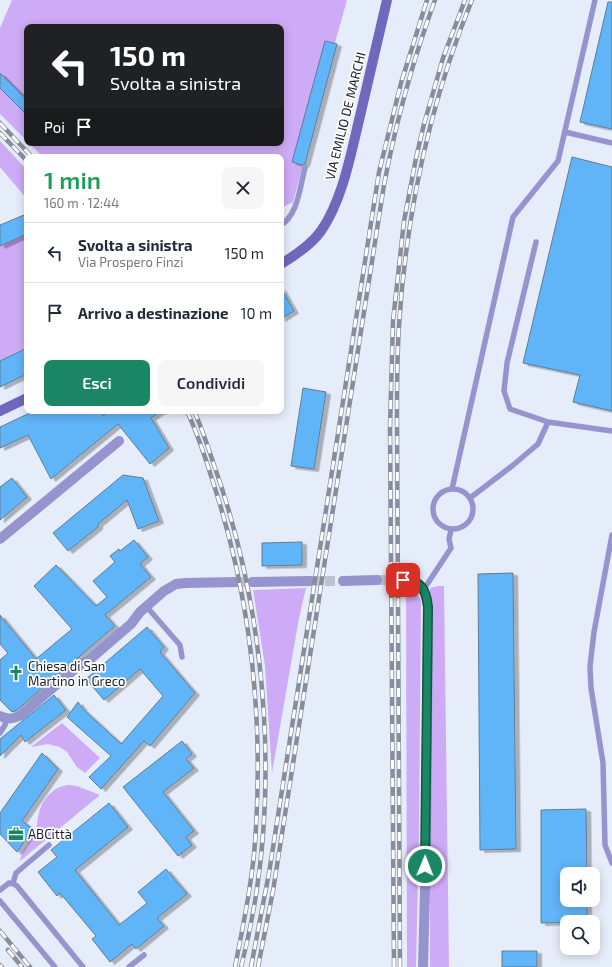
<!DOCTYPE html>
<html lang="it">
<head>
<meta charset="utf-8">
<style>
  :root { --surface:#fff; --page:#f6f6f7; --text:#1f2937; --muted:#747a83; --line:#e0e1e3; --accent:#1a8663 }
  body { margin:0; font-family:"Exo 2",sans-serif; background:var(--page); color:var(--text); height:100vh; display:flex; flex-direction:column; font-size:15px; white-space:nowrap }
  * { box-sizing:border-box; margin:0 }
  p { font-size:13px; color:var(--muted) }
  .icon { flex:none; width:22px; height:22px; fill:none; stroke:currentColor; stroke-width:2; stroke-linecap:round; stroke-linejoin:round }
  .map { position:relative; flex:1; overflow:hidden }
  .side { position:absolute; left:24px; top:154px; width:260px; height:260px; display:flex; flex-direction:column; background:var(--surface); border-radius:8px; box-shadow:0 2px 10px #0003 }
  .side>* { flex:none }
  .guide { position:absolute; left:24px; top:24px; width:260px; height:122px; border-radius:8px; box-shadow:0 2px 10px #0003; background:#202124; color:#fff; overflow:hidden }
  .fabs { position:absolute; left:560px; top:867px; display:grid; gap:8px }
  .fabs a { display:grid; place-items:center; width:40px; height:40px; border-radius:8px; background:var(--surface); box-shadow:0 2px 10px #0003; font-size:20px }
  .pin { position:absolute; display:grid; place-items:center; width:34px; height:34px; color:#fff; margin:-17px; border-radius:8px; box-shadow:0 2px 6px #0006 }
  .me { position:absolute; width:44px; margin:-22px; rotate:1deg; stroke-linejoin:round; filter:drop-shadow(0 0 3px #0008) }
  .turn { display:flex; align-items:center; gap:14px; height:84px; padding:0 20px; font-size:18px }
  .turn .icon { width:52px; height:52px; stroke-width:2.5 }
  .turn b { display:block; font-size:28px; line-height:34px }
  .then { display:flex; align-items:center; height:38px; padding:0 20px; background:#0003; gap:8px; font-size:15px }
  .round { display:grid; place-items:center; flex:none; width:42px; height:42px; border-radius:8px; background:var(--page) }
  .headline { display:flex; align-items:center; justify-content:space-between; height:68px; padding:0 20px }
  h1 { font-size:24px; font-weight:600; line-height:30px; color:#1e9e55 }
  .cta { display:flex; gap:8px; margin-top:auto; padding:8px 20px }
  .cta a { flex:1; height:46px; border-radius:8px; background:var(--accent); color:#fff; font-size:16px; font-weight:600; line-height:46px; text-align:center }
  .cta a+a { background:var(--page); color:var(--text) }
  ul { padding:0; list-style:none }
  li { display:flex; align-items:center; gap:12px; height:60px; padding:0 20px; border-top:1px solid var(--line) }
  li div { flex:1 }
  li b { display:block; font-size:15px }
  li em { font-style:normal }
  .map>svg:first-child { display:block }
</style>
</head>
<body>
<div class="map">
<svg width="612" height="967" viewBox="0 0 612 967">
  <defs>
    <filter id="shadow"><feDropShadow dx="4.5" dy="2.5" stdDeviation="0" flood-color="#0004"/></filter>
  </defs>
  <rect width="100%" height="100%" fill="#e6edfa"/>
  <path fill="#ceabf6" d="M12,0H347L335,43L337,44L305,165H303L293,202L281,208V157H43L29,143H281V27H27V141L0,114V28Z
    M0,141L27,170V199L0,167Z
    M27,234V348L0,361V246Z
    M438,586H444L449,967H430V588Z
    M306,588L299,618L272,773L265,666L253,590Z
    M406,590H415L421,600L419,836L416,967H407Z
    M62,723L100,758L85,773L77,767L67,752L60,747L48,744L31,747Z
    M69,785L77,786L100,795L20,861C22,848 31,842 35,831C38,826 37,818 39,813C42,799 54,786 69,785Z"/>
  <path fill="#61b4f8" stroke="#617c93" filter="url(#shadow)" d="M608,2H612V129L580,122Z
    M325,41L337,44L305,164L302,165L292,162Z
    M0,73L27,100V115L0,88Z
    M572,157L612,167V411L573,402L580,375L523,363Z
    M24,215L27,222V234L0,246V225Z
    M281,288L294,311L281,319Z
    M27,348V374L0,387V361Z
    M303,388L326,392L314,469L291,466Z
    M34,411H100L103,416L110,411H161L151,418L169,448L150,464L118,424L51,479L28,435L0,448V427Z
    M123,475L143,478L159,521L138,529L127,500L98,524V527L68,551L53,533Z
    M12,478L27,497L0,520V487Z
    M134,540L148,557L140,564L151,577L105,615L115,626L17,710L12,712L0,700V660L8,653L0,644V615L36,659L72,629L34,586L56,565L96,606L107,597L93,581L115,562L110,556L119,549L120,551Z
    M302,542V565L262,566V543Z
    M513,573L516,849L480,850L478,574Z
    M147,627L164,647L160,652L195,693L150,746L144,741L101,789L89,777L111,756L67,717L78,702L84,710L121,744L163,696L140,669L104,700L86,679Z
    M54,695L66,710L25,742L21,735L0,756V739Z
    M182,741L192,754L186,759L194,768L163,792L194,831L186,837L192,845L178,856L123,787Z
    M42,753L58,769L22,821L33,829L17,852L0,834V813Z
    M109,803L128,827L75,870L119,925L147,903L138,892L166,869L187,894L157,918L164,926L136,949L132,944L110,962L92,939L96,936L60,893L57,896L38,872L57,857L51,850Z
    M586,809L587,874H567V900H587V922L541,923V810Z
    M502,951H537V967H502Z"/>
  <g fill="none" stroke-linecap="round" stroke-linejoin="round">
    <path stroke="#bdc4d0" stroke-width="10" stroke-dasharray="10 5" stroke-linecap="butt" d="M377,580H403
      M310,581H343
      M236,582H252"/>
    <path stroke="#9694ce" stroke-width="5.5" d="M565,132L612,143
      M281,225C298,215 300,186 305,168
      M536,242L507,363L504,391L510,409L548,422
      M433 509a20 20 0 1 1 40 0a20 20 0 1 1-40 0Z
      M452,489L513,217L558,161L595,0
      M470,498L512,466L538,444L548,422L612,431
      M612,535L594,632L590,666L591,688L603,763L605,845L612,863
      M424,589L451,548L449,539L451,530
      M146,606L180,645L182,657
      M0,733L5,725L6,719
      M13,883L16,873L49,845
      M0,890L9,883L14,884L17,886L83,967
      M0,901L55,967
      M129,967L144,955"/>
    <path stroke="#9694ce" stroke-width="10" d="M0,539L119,441
      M403,580C422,581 426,590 428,607L426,852L423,967
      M343,581L377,580
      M252,582L310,581
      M0,716C8,720 14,719 21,715L77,667L88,661L131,624L140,612L164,591L176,584L186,583L236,582"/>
    <path stroke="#6f68bc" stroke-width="10" d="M281,264C296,255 311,245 321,231C343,199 351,153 360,116C369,77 378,39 387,0
      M0,411L27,398"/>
    <g stroke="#878d9a" stroke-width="4.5">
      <path id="rail" d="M0,123L32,157
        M0,133L27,161
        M187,411C197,433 205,456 212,479C249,591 263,709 256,827C254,874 244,921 235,967
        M194,411C202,428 208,447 214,465C269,620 283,807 241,967
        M0,931L30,967
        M8,950L22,967
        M0,965L2,967
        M251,967L269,873L379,172L401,83L427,0
        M258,967L273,891L384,185C396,122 413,60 435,0
        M394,967L390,427L393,321L404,221L416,158L424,124L443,58L465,0
        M400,967L397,417C397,387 397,357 399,326C406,215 430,103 472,0"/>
    </g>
    <use href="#rail" stroke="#fff" stroke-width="3" stroke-dasharray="9" stroke-linecap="butt"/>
  </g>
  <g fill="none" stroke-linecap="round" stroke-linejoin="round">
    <g stroke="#115740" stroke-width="10">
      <path id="route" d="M403,580C422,580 426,590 428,607L425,866"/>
    </g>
    <use href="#route" stroke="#1a8663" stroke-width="7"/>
  </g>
  <defs>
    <g id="church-bare" transform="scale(1.2)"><path d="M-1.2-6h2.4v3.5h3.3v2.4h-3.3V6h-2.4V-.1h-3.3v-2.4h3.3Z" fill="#1a8663" stroke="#fff" stroke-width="2.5" paint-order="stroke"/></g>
    <g id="office-bare" transform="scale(1.2)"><path d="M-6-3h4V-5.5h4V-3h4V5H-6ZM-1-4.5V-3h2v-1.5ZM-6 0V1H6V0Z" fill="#1a8663" stroke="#fff" stroke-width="2.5" paint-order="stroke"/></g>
  </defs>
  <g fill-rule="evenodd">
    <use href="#church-bare" x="16" y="673"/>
    <use href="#office-bare" x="16" y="834"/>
  </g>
  <g text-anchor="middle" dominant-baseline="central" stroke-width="3.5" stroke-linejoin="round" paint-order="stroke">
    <g font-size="13" fill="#191f2a" stroke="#fff">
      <text transform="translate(345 116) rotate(-76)">VIA EMILIO DE MARCHI</text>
    </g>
    <g font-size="13" fill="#191f2a" stroke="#fff" text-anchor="start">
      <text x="28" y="666">Chiesa di San<tspan x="28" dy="15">Martino in Greco</tspan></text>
      <text x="28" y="834">ABCittà</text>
    </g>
  </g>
</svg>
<div class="fabs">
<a><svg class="icon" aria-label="sound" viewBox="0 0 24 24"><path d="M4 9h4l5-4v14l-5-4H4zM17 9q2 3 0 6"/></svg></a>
<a><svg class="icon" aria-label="search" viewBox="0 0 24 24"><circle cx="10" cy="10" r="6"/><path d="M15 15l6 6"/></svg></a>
</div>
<div class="pin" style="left:403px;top:580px;background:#d93025"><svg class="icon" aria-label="arrive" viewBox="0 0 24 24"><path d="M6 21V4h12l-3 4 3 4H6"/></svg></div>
<svg class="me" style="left:425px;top:866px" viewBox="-20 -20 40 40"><circle r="17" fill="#1a8663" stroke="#fff" stroke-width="3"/><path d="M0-11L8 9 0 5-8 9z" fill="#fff"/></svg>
<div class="guide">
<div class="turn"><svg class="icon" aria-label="left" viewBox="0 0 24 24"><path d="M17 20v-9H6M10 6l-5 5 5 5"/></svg><div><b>150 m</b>Svolta a sinistra</div></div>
<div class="then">Poi<svg class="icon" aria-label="arrive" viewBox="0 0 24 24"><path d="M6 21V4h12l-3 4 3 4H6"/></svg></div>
</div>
<section class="side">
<div class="headline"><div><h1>1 min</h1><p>160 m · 12:44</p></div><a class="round"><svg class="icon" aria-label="close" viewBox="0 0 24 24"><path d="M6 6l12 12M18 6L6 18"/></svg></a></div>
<ul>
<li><svg class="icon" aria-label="left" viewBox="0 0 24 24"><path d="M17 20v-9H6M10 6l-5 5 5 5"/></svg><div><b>Svolta a sinistra</b><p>Via Prospero Finzi</p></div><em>150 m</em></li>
<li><svg class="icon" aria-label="arrive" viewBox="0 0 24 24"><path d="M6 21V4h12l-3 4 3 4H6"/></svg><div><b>Arrivo a destinazione</b></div><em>10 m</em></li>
</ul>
<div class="cta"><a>Esci</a><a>Condividi</a></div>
</section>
</div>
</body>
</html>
